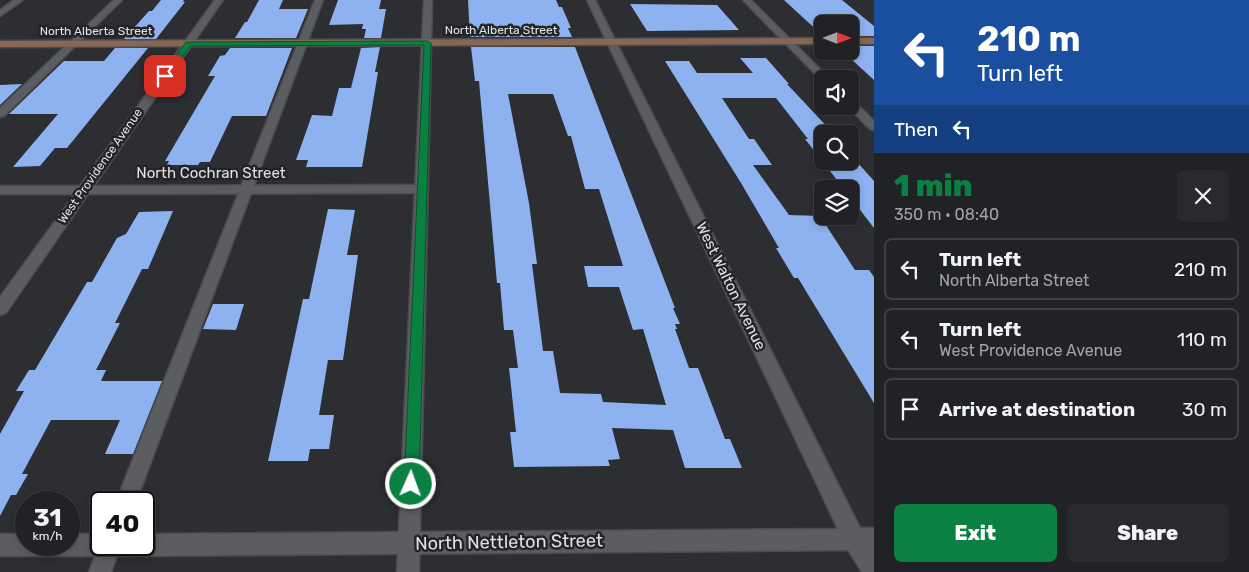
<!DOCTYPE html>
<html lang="en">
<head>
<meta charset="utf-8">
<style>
  :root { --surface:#212225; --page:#292a2d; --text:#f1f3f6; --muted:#a2a4a7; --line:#3e3f42; --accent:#0b8043 }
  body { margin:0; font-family:Rubik,sans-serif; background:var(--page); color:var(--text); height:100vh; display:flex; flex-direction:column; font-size:19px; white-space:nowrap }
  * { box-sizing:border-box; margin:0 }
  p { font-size:16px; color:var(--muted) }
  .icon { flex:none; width:28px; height:28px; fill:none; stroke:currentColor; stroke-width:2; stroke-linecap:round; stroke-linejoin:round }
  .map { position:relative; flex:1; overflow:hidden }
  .side { display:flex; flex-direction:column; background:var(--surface); width:375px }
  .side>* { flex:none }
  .top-card { background:#1a4fa0; color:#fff; overflow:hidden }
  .needle { width:32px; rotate:90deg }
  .fabs { position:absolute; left:814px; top:15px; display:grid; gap:10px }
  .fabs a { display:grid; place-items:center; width:45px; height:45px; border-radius:8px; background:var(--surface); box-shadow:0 2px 8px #0003,0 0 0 1px var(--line); font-size:25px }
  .speed { position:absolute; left:15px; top:491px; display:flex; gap:10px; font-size:25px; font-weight:700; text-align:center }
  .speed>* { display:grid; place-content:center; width:65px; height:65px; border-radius:50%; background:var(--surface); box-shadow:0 2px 8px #0003,0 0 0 1px var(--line); line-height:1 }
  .speed small { font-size:12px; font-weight:400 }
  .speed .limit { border:2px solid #111; border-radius:8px; background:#fff; color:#111 }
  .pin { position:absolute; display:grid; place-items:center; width:42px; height:42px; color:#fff; margin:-21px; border-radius:10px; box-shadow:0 2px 8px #0006 }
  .me { position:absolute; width:55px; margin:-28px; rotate:2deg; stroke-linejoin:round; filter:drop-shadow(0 0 4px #0008) }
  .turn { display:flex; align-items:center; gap:18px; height:105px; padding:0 20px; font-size:22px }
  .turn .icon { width:65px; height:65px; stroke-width:2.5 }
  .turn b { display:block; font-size:35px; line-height:42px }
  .then { display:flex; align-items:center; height:48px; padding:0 20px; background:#0003; gap:10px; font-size:19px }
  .round { display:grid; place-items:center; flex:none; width:52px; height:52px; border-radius:8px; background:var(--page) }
  .overview { display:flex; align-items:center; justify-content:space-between; height:85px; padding:0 20px }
  h1 { font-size:30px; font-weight:800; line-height:38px; color:var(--accent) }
  .primary-button { display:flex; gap:10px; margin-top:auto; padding:10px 20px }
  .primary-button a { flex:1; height:58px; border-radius:8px; background:var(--accent); color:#fff; font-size:20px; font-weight:800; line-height:58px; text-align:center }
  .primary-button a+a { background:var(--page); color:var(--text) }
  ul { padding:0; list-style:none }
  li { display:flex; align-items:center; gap:15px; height:62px; margin:0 10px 8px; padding:0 10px; border:2px solid var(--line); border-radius:8px }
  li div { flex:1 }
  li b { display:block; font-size:19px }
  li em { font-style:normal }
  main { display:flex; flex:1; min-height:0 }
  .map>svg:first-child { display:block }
</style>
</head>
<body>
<main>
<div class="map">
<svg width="874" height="572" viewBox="0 0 874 572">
  <rect width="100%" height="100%" fill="#2c2e31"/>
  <path fill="#8eb2f0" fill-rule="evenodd" d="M161,0H184L183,2H185L156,39H124L149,11H152Z
    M259,0H283L279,9H308L296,38H235L245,22H247Z
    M338,0H381L379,9H386L381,38H364L366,29H362L363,24L329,25Z
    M468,0H556L559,7H562L571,28H568L572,37H470Z
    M784,0H842L874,26V36H850V24H822V35Z
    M630,4L717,5L739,30L647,31Z
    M850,46H874V80L850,58H847L840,51H850Z
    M380,47L375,72H378L362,167H306L308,160H296L312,115L332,116L339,88H351L361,48Z
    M471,47H575L675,308H673L680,324H675L677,329H675L689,368H698L725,439H730L742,468H685L673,430L612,428L620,459L608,460L610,466L514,467L510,432H516L509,368H518L513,330H504L500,283H497L479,81H475ZM508,94H553L568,136H571L585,189H599L623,266H584L588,287H619L633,330L643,329L666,405L603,402L601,394L560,393L553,351H543L532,264H537L529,203Z
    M115,48H148L67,148H55L40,166L13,167L58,114H9L64,61H104Z
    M230,48H292L266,116H232L210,162H200L198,165H167L169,161H165L215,76H208L220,56L225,55Z
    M740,58H766L789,84H787L833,133L822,134V161H850V154L874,181V228L850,197V189H844L805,139H808L776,98H722L749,139H754L772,165H753L789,215L820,216L855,270H869L874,277V403L798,278H794L776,248H779L741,183L665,61H689L697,73H753Z
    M22,84L0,105V85Z
    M328,209L355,210L347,255H358L343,360H328L319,415H334L329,449H310L308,461H268L303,299H309Z
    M173,211L148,269H142L115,323H120L96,370H106L101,381H162L133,454H105L120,420H51L22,474H28L16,495H11L0,516V434L24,391H16L29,370H35L87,282H92L117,238L126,234L139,212Z
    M213,304H244L236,330L203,329Z"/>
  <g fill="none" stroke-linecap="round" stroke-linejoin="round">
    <g stroke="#4a4b4e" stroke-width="3">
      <path id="service" d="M114,0H122L4,116L0,117V108Z
        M315,0H323L136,502H116Z
        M101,540V545H121L111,572H89Z"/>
    </g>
    <g stroke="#4a4b4e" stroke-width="3">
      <path id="minor" d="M14,0H23L0,16V10Z
        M215,0H223L94,186L422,185L428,189L422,193L88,194L6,313L0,315V297L75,194H0V186H80Z
        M587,0H595L860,528H874V572H862L848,550L144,556L138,553L132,556H0V534H26V545H69V534H101V545H144V534L838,529Z
        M743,0H751L830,79H822V81Z
        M850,100L854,101L874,121V130L870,129L847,106H850Z"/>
    </g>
    <g stroke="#4a4b4e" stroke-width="3">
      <path id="tertiary" d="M424,0H432L419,572H397Z"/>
    </g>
    <g stroke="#4a4b4e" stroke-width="3">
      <path id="secondary" d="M822,38V44L0,47V41Z
        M850,38H874V44H850Z"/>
    </g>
    <use href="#service" fill="#5b5d60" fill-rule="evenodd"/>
    <use href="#minor" fill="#5b5d60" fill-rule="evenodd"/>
    <use href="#tertiary" fill="#5b5d60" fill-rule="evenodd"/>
    <use href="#secondary" fill="#876652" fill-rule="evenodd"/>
  </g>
  <path fill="#0b8043" stroke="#07532c" d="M427,41L431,43L419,484L416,489L411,491L406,489L404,484L424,45L190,46L168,77L161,76L186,42H188Z"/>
  <g text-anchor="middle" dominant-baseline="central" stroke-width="5" stroke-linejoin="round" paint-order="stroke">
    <g font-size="12" fill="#e0e1e3" stroke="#232427">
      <text x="501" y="30">North Alberta Street</text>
      <text x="96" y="31">North Alberta Street</text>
      <text transform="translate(100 166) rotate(-55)">West Providence Avenue</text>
    </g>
    <g font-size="15" fill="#e0e1e3" stroke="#232427">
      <text x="211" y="173">North Cochran Street</text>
      <text transform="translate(731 286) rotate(64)">West Walton Avenue</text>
    </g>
    <g font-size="18" fill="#e0e1e3" stroke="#232427">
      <text transform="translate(509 542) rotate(-1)">North Nettleton Street</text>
    </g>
  </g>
</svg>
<div class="fabs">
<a><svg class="needle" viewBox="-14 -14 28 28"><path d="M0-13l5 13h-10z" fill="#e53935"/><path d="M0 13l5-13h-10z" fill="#a2a4a7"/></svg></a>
<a><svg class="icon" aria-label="sound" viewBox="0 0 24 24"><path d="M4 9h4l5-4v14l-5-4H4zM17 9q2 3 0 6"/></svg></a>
<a><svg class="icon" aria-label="search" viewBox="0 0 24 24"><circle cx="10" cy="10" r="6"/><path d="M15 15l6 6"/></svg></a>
<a><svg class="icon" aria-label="layers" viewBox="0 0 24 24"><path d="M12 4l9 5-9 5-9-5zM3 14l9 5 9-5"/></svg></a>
</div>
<div class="speed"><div>31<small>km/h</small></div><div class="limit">40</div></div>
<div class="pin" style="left:165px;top:76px;background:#d93025"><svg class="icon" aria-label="arrive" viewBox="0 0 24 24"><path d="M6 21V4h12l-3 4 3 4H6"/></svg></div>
<svg class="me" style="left:411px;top:484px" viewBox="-20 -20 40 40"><circle r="17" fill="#0b8043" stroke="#fff" stroke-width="3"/><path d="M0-11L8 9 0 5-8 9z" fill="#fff"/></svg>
</div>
<section class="side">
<div class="top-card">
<div class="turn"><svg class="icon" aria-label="left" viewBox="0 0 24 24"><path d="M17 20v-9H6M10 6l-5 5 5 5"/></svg><div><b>210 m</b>Turn left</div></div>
<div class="then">Then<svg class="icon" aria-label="left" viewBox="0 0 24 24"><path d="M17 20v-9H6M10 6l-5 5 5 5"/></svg></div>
</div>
<div class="overview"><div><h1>1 min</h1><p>350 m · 08:40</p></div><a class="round"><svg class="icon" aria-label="close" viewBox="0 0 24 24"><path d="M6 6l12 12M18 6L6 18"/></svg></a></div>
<ul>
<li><svg class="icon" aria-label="left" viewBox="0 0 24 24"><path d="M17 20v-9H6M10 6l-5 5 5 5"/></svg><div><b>Turn left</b><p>North Alberta Street</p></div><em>210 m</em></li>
<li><svg class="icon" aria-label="left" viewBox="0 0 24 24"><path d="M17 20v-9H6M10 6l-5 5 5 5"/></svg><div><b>Turn left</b><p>West Providence Avenue</p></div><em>110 m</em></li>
<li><svg class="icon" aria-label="arrive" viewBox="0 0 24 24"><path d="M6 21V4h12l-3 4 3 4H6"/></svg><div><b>Arrive at destination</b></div><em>30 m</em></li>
</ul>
<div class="primary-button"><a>Exit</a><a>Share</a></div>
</section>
</main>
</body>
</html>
